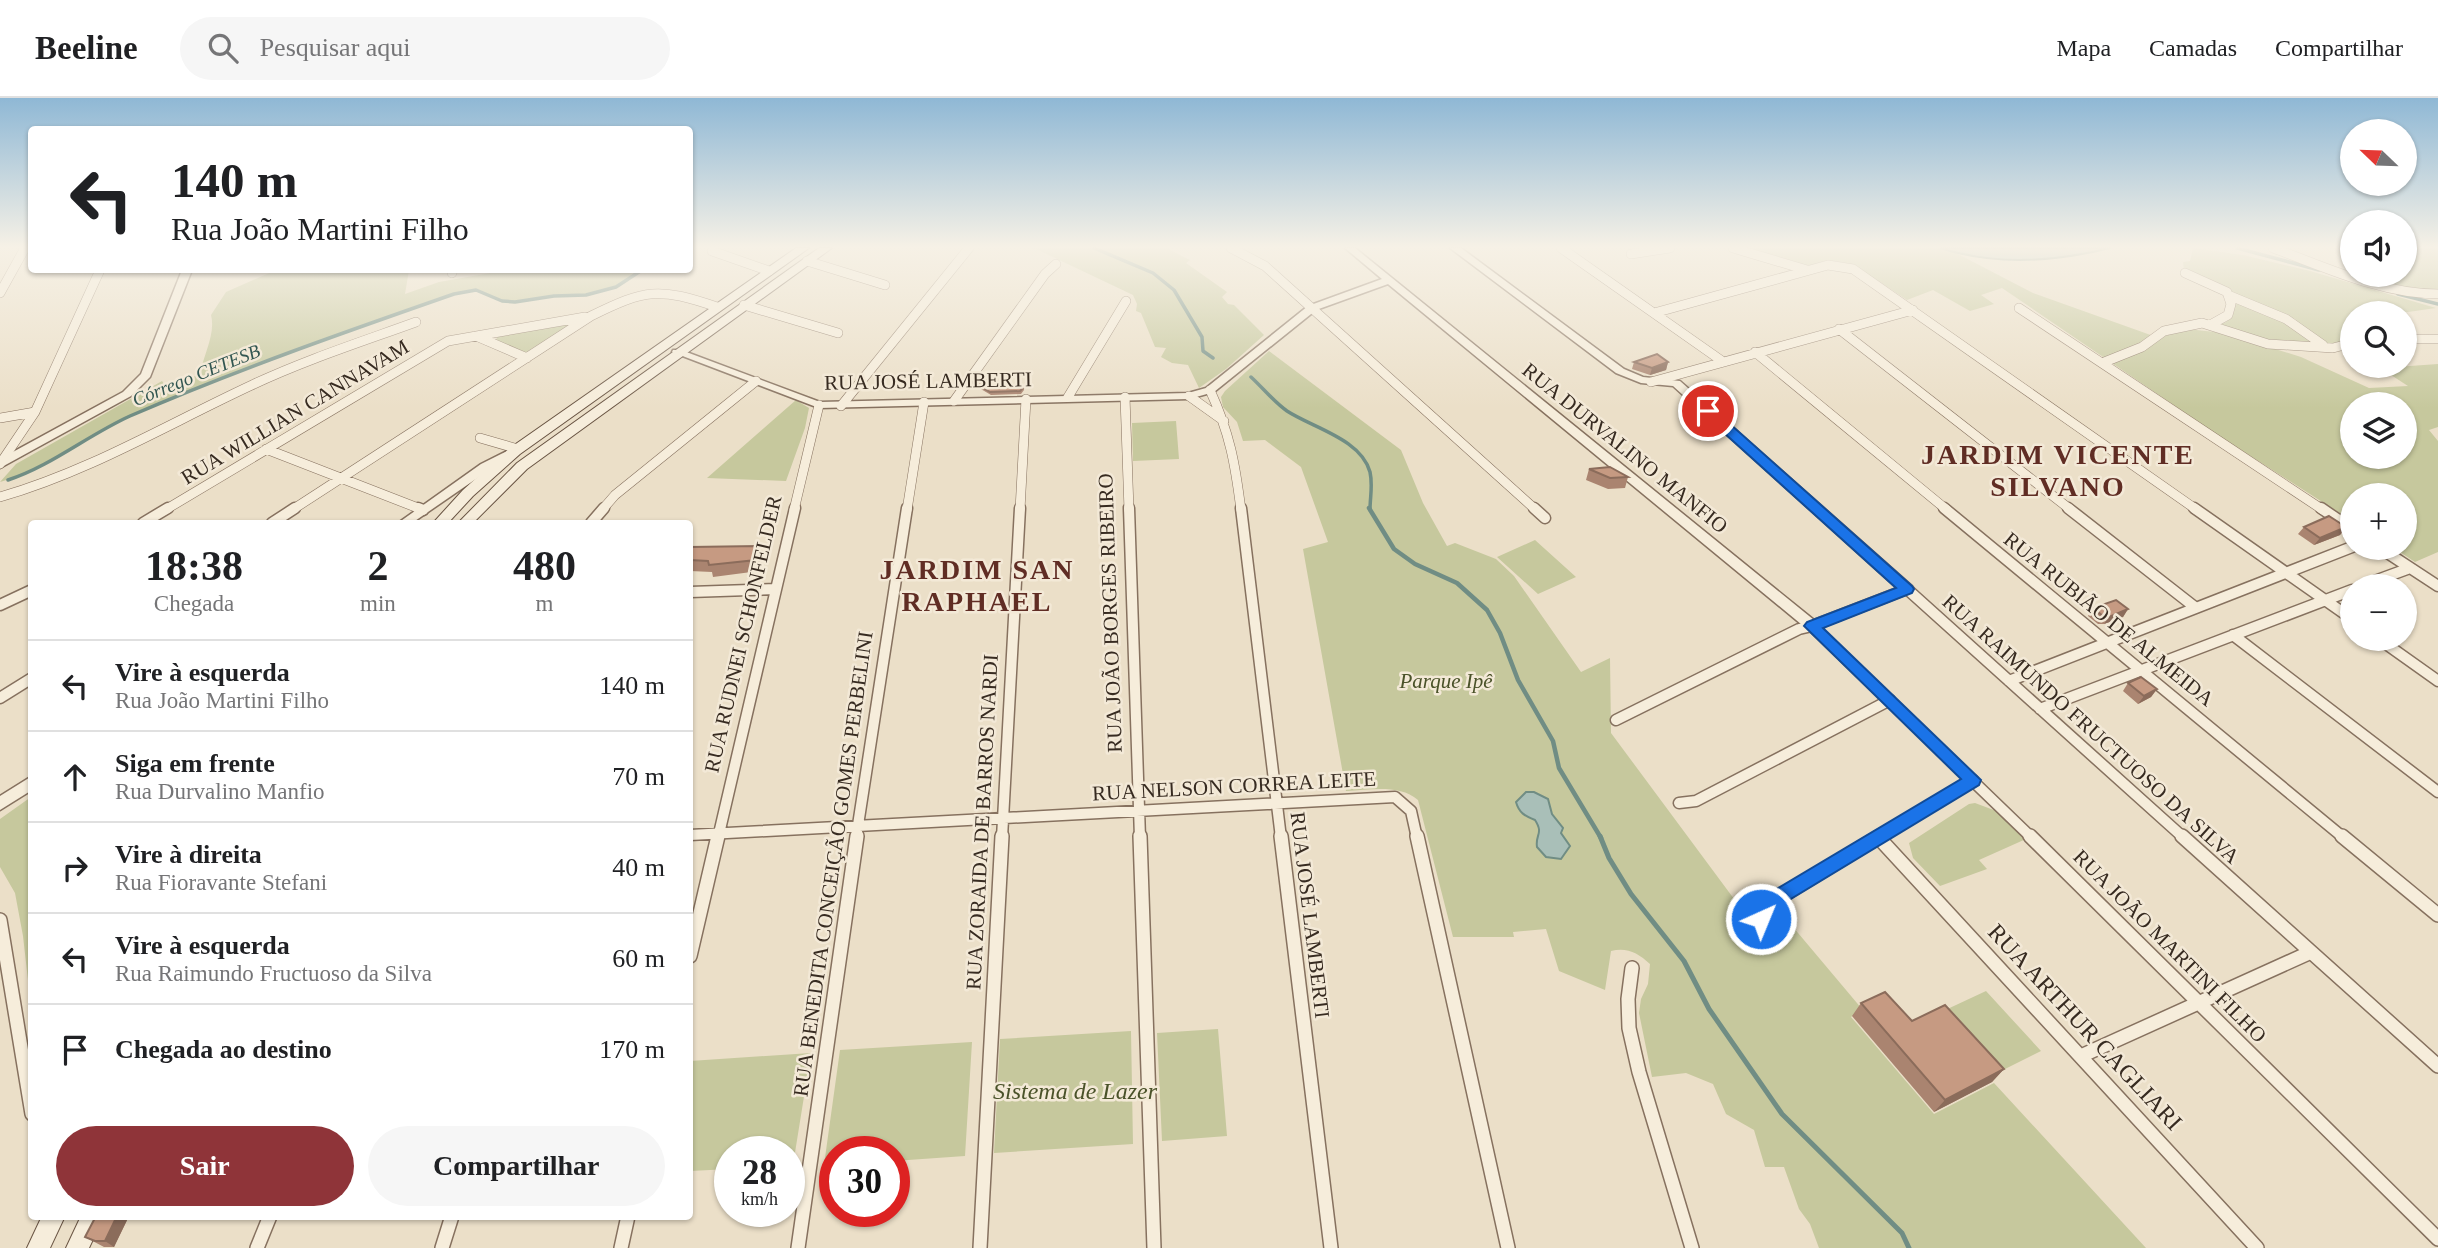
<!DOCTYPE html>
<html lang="pt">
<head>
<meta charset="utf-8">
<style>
  :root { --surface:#fff; --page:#f6f6f6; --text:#202124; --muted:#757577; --line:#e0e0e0; --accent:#8f3439 }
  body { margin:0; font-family:"Times New Roman",serif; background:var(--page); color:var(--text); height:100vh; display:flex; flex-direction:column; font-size:26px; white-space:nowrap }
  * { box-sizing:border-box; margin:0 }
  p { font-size:23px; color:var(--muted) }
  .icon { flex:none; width:38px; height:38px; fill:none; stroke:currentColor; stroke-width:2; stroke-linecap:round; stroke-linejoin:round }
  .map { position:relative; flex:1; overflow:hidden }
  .panel { position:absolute; left:28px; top:422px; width:665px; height:700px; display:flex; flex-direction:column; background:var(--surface); border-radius:7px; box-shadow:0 2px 5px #0004 }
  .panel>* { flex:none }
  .hud { position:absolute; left:28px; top:28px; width:665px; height:147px; border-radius:7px; box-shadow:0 2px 5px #0004; background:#fff; color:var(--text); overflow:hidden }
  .needle { width:46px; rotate:293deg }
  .tools { position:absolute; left:2340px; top:21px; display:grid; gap:14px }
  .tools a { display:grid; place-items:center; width:77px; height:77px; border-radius:50%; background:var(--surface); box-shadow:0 2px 5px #0004; font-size:35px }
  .speed { position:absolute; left:714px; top:1038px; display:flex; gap:14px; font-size:35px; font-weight:700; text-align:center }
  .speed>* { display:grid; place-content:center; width:91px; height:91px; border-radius:50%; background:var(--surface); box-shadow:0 2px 5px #0004; line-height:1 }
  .speed small { font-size:18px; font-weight:400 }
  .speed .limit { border:10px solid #d22; background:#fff; color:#111 }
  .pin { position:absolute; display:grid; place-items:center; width:60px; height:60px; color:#fff; margin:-30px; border:4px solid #fff; border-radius:50%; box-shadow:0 2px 7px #0007 }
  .me { position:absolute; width:77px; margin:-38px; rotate:44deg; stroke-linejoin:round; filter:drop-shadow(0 0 5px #0008) }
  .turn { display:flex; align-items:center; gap:24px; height:147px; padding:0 28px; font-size:32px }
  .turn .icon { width:91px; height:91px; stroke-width:2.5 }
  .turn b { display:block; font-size:49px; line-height:60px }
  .eta { display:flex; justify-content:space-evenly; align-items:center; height:119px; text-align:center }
  .eta b { font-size:42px; font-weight:600; line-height:49px }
  .action { display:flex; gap:14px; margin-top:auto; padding:14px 28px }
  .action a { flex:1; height:80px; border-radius:42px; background:var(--accent); color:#fff; font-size:28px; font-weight:600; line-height:80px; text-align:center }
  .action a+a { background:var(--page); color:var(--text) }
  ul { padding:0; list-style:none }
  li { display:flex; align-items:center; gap:21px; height:91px; padding:0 28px; border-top:2px solid var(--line) }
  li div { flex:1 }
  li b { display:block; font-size:26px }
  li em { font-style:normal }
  header { display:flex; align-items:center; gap:42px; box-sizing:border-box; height:98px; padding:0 35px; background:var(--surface); border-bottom:2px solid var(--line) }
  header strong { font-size:33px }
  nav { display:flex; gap:38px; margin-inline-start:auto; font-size:24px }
  .search { width:490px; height:63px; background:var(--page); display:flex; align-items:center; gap:18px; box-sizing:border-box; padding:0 24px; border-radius:38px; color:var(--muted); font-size:26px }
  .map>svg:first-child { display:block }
</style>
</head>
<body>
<header>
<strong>Beeline</strong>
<div class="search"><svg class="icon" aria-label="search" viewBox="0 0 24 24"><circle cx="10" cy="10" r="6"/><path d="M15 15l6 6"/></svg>Pesquisar aqui</div>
<nav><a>Mapa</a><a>Camadas</a><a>Compartilhar</a></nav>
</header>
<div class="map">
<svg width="2438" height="1150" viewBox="0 0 2438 1150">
  <rect width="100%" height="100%" fill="#ebdfc8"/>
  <path fill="#c6c89d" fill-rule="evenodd" d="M1034,150H1166L1190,162L1186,165L1227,194L1222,199L1228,206L1234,207L1264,237L1226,271L1199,290L1188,267L1172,265L1161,259L1166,250L1155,249L1141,215L1136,213L1137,206L1133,197Z
    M1745,150H1940L1954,154L2033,195L2159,240L2187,231L2224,235L2301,259L2369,290L2408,288L2391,277L2396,269L2438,266V329L2429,332L2438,343V454L2415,464L2394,450H2404V397H2352V423L2216,336L2002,190L1981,197L1994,206L1970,213L1933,192L1907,202L1854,167L1835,163L1812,169ZM2352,306H2404V359H2352Z
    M2193,150L2243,157L2310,173L2436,210L2401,215H2352V240L2342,247L2328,246L2311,239L2295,221L2254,206L2184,172L2183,164L2190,163Z
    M2405,150H2438V192L2393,188L2356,177H2404Z
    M276,172H409L405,196L439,184L507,172H642L616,189L586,197L554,198L515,204L502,203L476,192L454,196L280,257L131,318L103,331L26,376L0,384L16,366L162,283L164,286L200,277C203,257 216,236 211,217L226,194Z
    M2234,201L2275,218L2324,248L2262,242L2217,227L2226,224L2233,218Z
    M575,224L525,255L496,242L498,238Z
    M1269,253L1401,352L1423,405L1447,448L1455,445L1496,461L1514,478L1581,574L1610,560L1611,635L1760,836L1783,825L1793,829L1862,911L1851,919L1934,1016L1994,985L2146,1150H1819L1810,1126L1799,1111L1784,1069H1765L1754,1032L1726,1016L1713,986L1686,975L1652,979L1639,915L1641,901L1648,886L1650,866C1638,855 1627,849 1611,853L1605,892L1559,873L1546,831L1513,834L1514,839H1453L1418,702C1399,686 1371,692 1346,693L1303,451L1328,444L1301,369L1265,342L1243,343L1237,324L1223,309L1221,299L1225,293Z
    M796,302L809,310L805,330L786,383L707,380Z
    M1176,323L1179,361L1133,363L1132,325Z
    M1535,442L1576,479L1538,496L1497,459Z
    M31,699V965L30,900L23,838L15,795L0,769V721Z
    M1975,705L1999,714L2026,741L1979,762L1987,771L1940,788L1913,760L1909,745L1969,706Z
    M1986,893L2041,953L1995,976L1941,914Z
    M1218,931L1227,1038L1162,1043L1157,935Z
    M1131,933L1133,1046L994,1055L1000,941Z
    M972,944L965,1058L894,1063V1054H835V1066L824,1067L840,952Z
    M811,955L793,1067H789V1054H730V1071L690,1073V963Z"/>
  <path fill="#a9bfb8" stroke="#708d84" stroke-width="2" d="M1940,150H2110C2054,164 1996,168 1940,150Z
    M1526,694H1534L1548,701L1552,716L1563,730L1561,735L1570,748L1561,761L1546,759L1537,749C1535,736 1544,736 1535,722C1525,718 1519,715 1516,704Z"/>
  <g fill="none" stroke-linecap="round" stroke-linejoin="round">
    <path stroke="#708d84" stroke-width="3.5" d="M1094,150L1153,175L1174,192L1202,239L1203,253L1213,260
      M2237,150L2319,172
      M2398,196L2438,206
      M1251,279C1263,290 1274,304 1287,313C1313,330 1361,341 1370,374C1373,387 1370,399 1370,412
      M8,382C51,368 88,337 130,318C236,272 345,234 454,196L476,192L502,203L515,204L554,198L586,197L616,189L642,172"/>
    <path stroke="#708d84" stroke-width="4.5" d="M1369,410L1394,451L1415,466L1457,485L1487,512L1500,535L1518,582L1553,643L1559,670L1601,740"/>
    <path stroke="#708d84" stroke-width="5" d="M1600,738L1609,760L1631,796L1684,863L1709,911L1782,1016L1902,1135L1909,1150"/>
    <g stroke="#86715f" stroke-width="10">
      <path id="minor-far2" d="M1231,150L1265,168L1536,412
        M1561,150L1722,263
        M1733,150L1807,172
        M2273,150C2325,169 2381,196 2438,196
        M712,153L769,173
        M1631,156L1670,150
        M807,163L885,187
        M452,175L453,172
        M2185,175L2227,194L2231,206L2228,217L2210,227
        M0,195L25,150
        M2228,197L2286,221L2323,247
        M744,207L838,235
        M2019,210L2323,412
        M1654,215L1828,167L1853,171L2197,412
        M1839,231L2071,412
        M476,238L527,260
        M2404,241H2438
        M1755,254L1947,412
        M2102,265L2142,249L2164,233L2202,225L2268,246L2333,250L2352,245
        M1651,284L1913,212
        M1210,292C1230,336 1235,365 1241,412
        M1189,298L1224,323
        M1068,299L1126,203
        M1125,299L1129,412
        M954,303L1045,176L1056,166
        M841,308L969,150
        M0,320L35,314
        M480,340L518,351
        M266,351L423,412
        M0,366L35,314L100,172
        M0,399C90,373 168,326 252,287C305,262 361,244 416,224
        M165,412L448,243L585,219
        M292,412L591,218C646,191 658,189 717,209
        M602,412L615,397L756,283
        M794,412L819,307
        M907,412L924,304
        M1020,412L1026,301"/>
    </g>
    <g stroke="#86715f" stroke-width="13">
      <path id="minor-far1" d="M418,410L423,412
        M1129,410L1140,740
        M1241,410L1281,740
        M1534,410L1545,420
        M1944,410L2344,740
        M2068,410L2196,510
        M2194,410L2352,521
        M2321,410L2352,431
        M143,425L168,410
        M272,425L295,410
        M591,425L604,410
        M2380,450L2438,488
        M2361,488L2410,470
        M1907,491L2184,740
        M690,494L775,491
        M0,507L32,492
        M2233,537L2438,694
        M2379,541L2438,583
        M2009,583L2352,449
        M0,600L32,580
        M2040,611L2352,492
        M1616,622L1799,531L1812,528L2032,740
        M1679,705L1696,703L1890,602
        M690,737L1395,699L1411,713L1417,740
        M718,740L795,410
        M856,740L907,410
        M1002,740L1020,410
        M1878,740L1973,682"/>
    </g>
    <g stroke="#86715f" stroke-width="16">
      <path id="minor" d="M1140,738L1154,1150
        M1281,738L1331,1150
        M1417,738L1508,1150
        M2030,738L2438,1141
        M2182,738L2438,968
        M2342,738L2438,817
        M1879,740L2257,1150
        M1761,821L1775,802L1880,738
        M0,822L32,1016
        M690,858L718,738
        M1632,870L1628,901L1629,930L1639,974L1692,1150
        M2081,958L2311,854
        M257,1150L270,1118
        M442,1150L452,1118
        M621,1150L628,1118
        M798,1150L857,738
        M980,1150L1002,738"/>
    </g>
    <g stroke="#86715f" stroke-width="3">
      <path id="tertiary" d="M1345,150H1355L1814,522L1897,490L1673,288L1641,285L1616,275L1450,150H1461L1624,271L1643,279L1680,283L1912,488L1914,491L1912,494L1817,531H1807L1388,186L1316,212L1214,294L1189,301L819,310L672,254L673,252H681L820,304L1188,295L1206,290L1308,208L1382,181Z
        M182,172H192L150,279L131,298L0,370V361L123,294L141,276Z
        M511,351L517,355L515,358L489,372L412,425H398L481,366Z
        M32,678V692L0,712V698Z"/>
    </g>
    <g stroke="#685342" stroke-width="2">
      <path id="secondary" d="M796,150H809L520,356L473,398L448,425H433L463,392L510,350Z
        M819,150H832L527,371L473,425H458L517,365Z
        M42,1118H65L50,1150H27Z
        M81,1118H104L89,1150H66Z"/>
    </g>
    <use href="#minor-far2" stroke="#f6eddb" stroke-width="9"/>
    <use href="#minor-far1" stroke="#f6eddb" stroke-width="10"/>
    <use href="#minor" stroke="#f6eddb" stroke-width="13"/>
    <use href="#tertiary" fill="#f6eddb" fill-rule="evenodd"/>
    <use href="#secondary" fill="#f6eddb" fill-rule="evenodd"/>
  </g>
  <path fill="#aa8470" d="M1634,264H1668L1666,272L1650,277L1632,271Z
    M973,284L1024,289V292L1021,296L991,297L974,287Z
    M1589,371L1628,379L1625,390L1608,391L1586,382Z
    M2304,429H2346L2340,437L2314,447L2298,436Z
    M759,448L763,459L759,473L713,479L712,474L690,473V449Z
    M2093,510L2128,511L2123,519L2104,526H2098L2088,518Z
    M2128,585L2157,591L2151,599L2138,606L2123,593Z
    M1861,905L1912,923L2004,971L1992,984L1934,1014L1852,918Z
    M129,1118L114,1149H104L85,1139Z"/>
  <path fill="#8b6c5b" d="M1668,264L1666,272L1650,277L1652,270Z
    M2346,429L2340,437L2314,447L2320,440Z
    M759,448L763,459L759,473L756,462Z
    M2128,511L2123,519L2104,526L2109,519Z
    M2157,591L2151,599L2138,606L2144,598Z
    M2004,971L1992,984L1934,1014L1945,1002Z
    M117,1118H129L114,1149L105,1143Z"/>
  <path fill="#c69a82" stroke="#8b6c5b" stroke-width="2" d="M1657,256L1668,264L1652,270L1634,264Z
    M976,280L1024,289L1020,293L990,294L973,284Z
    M1610,369L1628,379L1610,380L1589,371Z
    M2329,418L2346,429L2320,440L2304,429Z
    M759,448L756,462L709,467L708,463L690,462V449Z
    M2116,502L2128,511L2109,519L2103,518L2093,510Z
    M2141,579L2157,591L2144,598L2128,585Z
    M1885,894L1912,923L1945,907L2004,971L1945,1002L1861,905Z
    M96,1118H117L105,1143H95L85,1139Z"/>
  <linearGradient id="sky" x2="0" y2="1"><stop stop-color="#8fb8d5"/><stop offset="0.48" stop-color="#f6f1e6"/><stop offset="1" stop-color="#f6f1e6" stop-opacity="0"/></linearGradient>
  <rect width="2438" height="310" fill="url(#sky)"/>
  <path fill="#1a73e8" stroke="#114b97" stroke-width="2" d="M1708,309L1712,310L1912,488L1914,491L1912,495L1823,530L1981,682L1979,687L1781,807C1774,818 1768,832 1754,827L1751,821L1768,796L1961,681L1804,528L1807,524L1896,490L1703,316V310Z"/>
  <g text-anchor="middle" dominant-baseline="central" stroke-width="5" stroke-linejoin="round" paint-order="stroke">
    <g font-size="19" font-style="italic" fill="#325651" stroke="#f3e9d7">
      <text transform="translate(196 277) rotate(-22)">Córrego CETESB</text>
    </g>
    <g font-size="21" fill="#372b21" stroke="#f3e9d7">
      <text transform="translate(928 283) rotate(-1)">RUA JOSÉ LAMBERTI</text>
      <text transform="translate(295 314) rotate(-31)">RUA WILLIAN CANNAVAM</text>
      <text transform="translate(1625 350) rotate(39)">RUA DURVALINO MANFIO</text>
      <text transform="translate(1110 515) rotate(-92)">RUA JOÃO BORGES RIBEIRO</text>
      <text transform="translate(2109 521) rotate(39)">RUA RUBIÃO DE ALMEIDA</text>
      <text transform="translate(743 536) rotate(-77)">RUA RUDNEI SCHONFELDER</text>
      <text transform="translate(2091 631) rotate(42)">RUA RAIMUNDO FRUCTUOSO DA SILVA</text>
      <text transform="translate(1234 688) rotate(-3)">RUA NELSON CORREA LEITE</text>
      <text transform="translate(982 724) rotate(-87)">RUA ZORAIDA DE BARROS NARDI</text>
      <text transform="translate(833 766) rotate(-82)">RUA BENEDITA CONCEIÇÃO GOMES PERBELINI</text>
      <text transform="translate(1310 817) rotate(83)">RUA JOSÉ LAMBERTI</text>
      <text transform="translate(2170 848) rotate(45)">RUA JOÃO MARTINI FILHO</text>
    </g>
    <g font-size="21" font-style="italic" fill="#4a5229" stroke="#f3e9d7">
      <text x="1446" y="583">Parque Ipê</text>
    </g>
    <g font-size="24" fill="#372b21" stroke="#f3e9d7">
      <text transform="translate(2085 929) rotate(47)">RUA ARTHUR CAGLIARI</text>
    </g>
    <g font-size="24" font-style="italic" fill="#4a5229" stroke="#f3e9d7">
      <text x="1075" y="993">Sistema de Lazer</text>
    </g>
    <g font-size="28" font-weight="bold" letter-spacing="2" fill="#602d24" stroke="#f3e9d7">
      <text x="2058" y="356">JARDIM VICENTE<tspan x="2058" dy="32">SILVANO</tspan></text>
      <text x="977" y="471">JARDIM SAN<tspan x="977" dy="32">RAPHAEL</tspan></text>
    </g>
  </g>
</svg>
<div class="tools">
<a><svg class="needle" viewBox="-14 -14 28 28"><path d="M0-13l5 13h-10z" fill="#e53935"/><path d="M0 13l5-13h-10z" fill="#757577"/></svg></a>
<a><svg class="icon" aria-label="sound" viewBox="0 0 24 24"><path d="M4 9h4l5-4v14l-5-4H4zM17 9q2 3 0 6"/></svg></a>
<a><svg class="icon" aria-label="search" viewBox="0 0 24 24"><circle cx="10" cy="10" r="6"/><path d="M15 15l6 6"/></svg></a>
<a><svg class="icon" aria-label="layers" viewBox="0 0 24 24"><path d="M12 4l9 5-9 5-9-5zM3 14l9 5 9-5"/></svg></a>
<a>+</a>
<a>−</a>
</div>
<div class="speed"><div>28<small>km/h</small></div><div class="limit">30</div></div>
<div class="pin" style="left:1708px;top:313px;background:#d93025"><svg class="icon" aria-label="arrive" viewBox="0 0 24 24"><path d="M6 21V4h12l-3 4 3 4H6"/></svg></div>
<svg class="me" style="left:1761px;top:821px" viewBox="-20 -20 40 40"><circle r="17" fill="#1a73e8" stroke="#fff" stroke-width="3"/><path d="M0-11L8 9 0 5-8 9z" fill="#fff"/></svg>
<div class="hud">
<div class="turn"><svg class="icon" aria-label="left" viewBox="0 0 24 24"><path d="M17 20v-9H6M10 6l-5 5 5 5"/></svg><div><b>140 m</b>Rua João Martini Filho</div></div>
</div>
<section class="panel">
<div class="eta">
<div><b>18:38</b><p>Chegada</p></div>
<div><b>2</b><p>min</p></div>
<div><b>480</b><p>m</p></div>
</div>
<ul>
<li><svg class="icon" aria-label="left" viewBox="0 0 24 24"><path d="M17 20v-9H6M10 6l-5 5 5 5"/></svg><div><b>Vire à esquerda</b><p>Rua João Martini Filho</p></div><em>140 m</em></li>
<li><svg class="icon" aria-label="ahead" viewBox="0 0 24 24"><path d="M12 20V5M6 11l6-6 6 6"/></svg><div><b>Siga em frente</b><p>Rua Durvalino Manfio</p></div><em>70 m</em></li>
<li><svg class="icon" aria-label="right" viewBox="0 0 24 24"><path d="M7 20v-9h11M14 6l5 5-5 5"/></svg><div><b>Vire à direita</b><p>Rua Fioravante Stefani</p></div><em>40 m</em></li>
<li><svg class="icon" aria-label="left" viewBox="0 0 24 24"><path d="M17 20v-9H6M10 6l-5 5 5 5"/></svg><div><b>Vire à esquerda</b><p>Rua Raimundo Fructuoso da Silva</p></div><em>60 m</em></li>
<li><svg class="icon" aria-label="arrive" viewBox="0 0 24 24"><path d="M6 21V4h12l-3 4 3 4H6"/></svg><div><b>Chegada ao destino</b></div><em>170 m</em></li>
</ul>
<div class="action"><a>Sair</a><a>Compartilhar</a></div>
</section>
</div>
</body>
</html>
